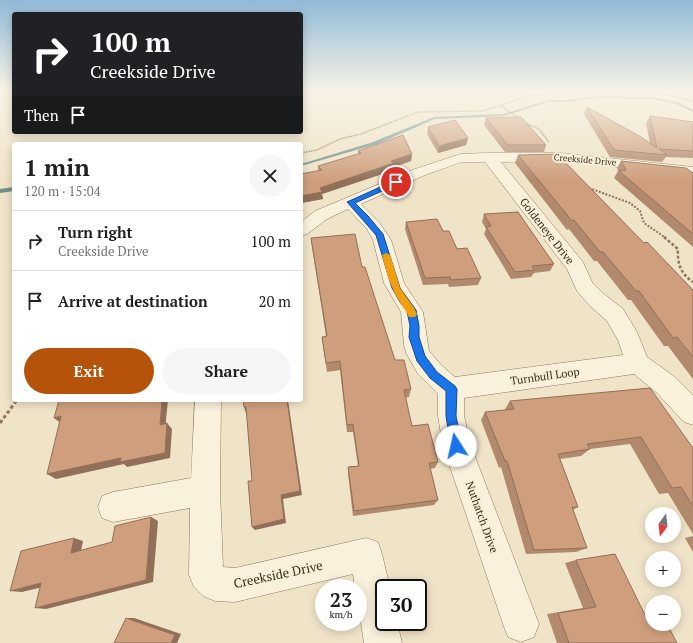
<!DOCTYPE html>
<html lang="en">
<head>
<meta charset="utf-8">
<style>
  :root { --surface:#fff; --page:#f6f6f6; --text:#202124; --muted:#757577; --line:#e0e0e0; --accent:#b45309 }
  body { margin:0; font-family:"PT Serif",serif; background:var(--page); color:var(--text); height:100vh; display:flex; flex-direction:column; font-size:15px; white-space:nowrap }
  * { box-sizing:border-box; margin:0 }
  p { font-size:13px; color:var(--muted) }
  .icon { flex:none; width:22px; height:22px; fill:none; stroke:currentColor; stroke-width:2; stroke-linecap:round; stroke-linejoin:round }
  .map { position:relative; flex:1; overflow:hidden }
  .panel { position:absolute; left:12px; top:142px; width:291px; height:260px; display:flex; flex-direction:column; background:var(--surface); border-radius:4px; box-shadow:0 2px 10px #0003 }
  .panel>* { flex:none }
  .guide { position:absolute; left:12px; top:12px; width:291px; height:122px; border-radius:4px; box-shadow:0 2px 10px #0003; background:#202124; color:#fff; overflow:hidden }
  .needle { width:26px; rotate:195deg }
  .buttons { position:absolute; left:645px; top:507px; display:grid; gap:8px }
  .buttons a { display:grid; place-items:center; width:36px; height:36px; border-radius:50%; background:var(--surface); box-shadow:0 2px 10px #0003; font-size:20px }
  .speed { position:absolute; left:315px; top:579px; display:flex; gap:8px; font-size:20px; font-weight:700; text-align:center }
  .speed>* { display:grid; place-content:center; width:52px; height:52px; border-radius:50%; background:var(--surface); box-shadow:0 2px 10px #0003; line-height:1 }
  .speed small { font-size:10px; font-weight:400 }
  .speed .limit { border:2px solid #111; border-radius:6px; background:#fff; color:#111 }
  .pin { position:absolute; display:grid; place-items:center; width:34px; height:34px; color:#fff; margin:-17px; border:2px solid #fff; border-radius:50%; box-shadow:0 1px 4px #0007 }
  .me { position:absolute; width:44px; margin:-22px; rotate:350deg; stroke-linejoin:round; filter:drop-shadow(0 0 3px #0008) }
  .turn { display:flex; align-items:center; gap:14px; height:84px; padding:0 12px; font-size:18px }
  .turn .icon { width:52px; height:52px; stroke-width:2.5 }
  .turn b { display:block; font-size:28px; line-height:34px }
  .then { display:flex; align-items:center; height:38px; padding:0 12px; background:#0003; gap:8px; font-size:15px }
  .round { display:grid; place-items:center; flex:none; width:42px; height:42px; border-radius:21px; background:var(--page) }
  .summary { display:flex; align-items:center; justify-content:space-between; height:68px; padding:0 12px }
  h1 { font-size:24px; font-weight:800; line-height:30px }
  .action { display:flex; gap:8px; margin-top:auto; padding:8px 12px }
  .action a { flex:1; height:46px; border-radius:24px; background:var(--accent); color:#fff; font-size:16px; font-weight:800; line-height:46px; text-align:center }
  .action a+a { background:var(--page); color:var(--text) }
  ul { padding:0; list-style:none }
  li { display:flex; align-items:center; gap:12px; height:60px; padding:0 12px; border-top:1px solid var(--line) }
  li div { flex:1 }
  li b { display:block; font-size:15px }
  li em { font-style:normal }
  .map>svg:first-child { display:block }
</style>
</head>
<body>
<div class="map">
<svg width="693" height="643" viewBox="0 0 693 643">
  <rect width="100%" height="100%" fill="#f0e4c8"/>
  <g fill="none" stroke-linecap="round" stroke-linejoin="round">
    <path fill="#6f938a" fill-rule="evenodd" d="M597,96L652,97L678,102L693,110V112L676,104L652,99L597,98L566,102H548L504,116L435,119L377,144L301,166V164L373,142L434,117L504,114L548,100H566Z
      M14,187V191L0,193V189Z"/>
    <g stroke="#8d765c" stroke-width="1">
      <path id="minor" d="M486,153H560L693,167V175L560,161L501,162L583,262L592,282L604,294L623,309L637,332L647,357L675,377L693,395V425L684,422L657,393L634,374L464,398V416L471,446L539,624L534,637L521,642L508,637L503,624L443,446L438,416V394L418,374L406,353L404,345L401,312L384,283L373,240L367,229L348,209L327,219L307,234L301,236V222L315,211L415,169L461,154ZM462,162H485L567,269L577,291L590,306L607,321L618,340L623,355L455,377L441,365L429,351L423,312L404,283L391,240L379,222L361,204L425,175Z
        M195,400H221L220,490L223,567L235,568L366,538L378,542L382,554L390,588H384V622H397L402,643H364L358,604V588H355L353,574L235,602L215,601L203,596L194,587L189,575L190,508L113,522L102,518L98,507L102,496L113,492L191,478Z"/>
    </g>
    <path stroke="#8d765c" stroke-width="1.5" stroke-dasharray="1.5 1" stroke-linecap="butt" d="M637,91L674,96L693,102
      M500,105L518,118
      M527,124L539,129L549,142
      M301,153L317,150L340,139L361,134L418,112L483,111L528,96L572,91"/>
    <path stroke="#8d765c" stroke-width="2" stroke-dasharray="2 1.5" stroke-linecap="butt" d="M589,188L630,203L640,211L644,223L666,238"/>
    <path stroke="#8d765c" stroke-width="2.5" stroke-dasharray="3 2" stroke-linecap="butt" d="M664,237L678,249C677,264 681,274 693,282"/>
    <path stroke="#8d765c" stroke-width="3" stroke-dasharray="3.5 2.5" stroke-linecap="butt" d="M0,423L17,400"/>
    <use href="#minor" fill="#faf1dc" fill-rule="evenodd"/>
  </g>
  <path fill="#b2896c" d="M587,107L650,143L646,123L650,116L693,122V158L666,157L662,162L610,157L584,114Z
    M486,118L546,145L544,152H505L484,125Z
    M428,127L468,138L466,145L438,153L427,134Z
    M358,151L412,154L411,161L394,167V170L322,194L323,199L301,203V174L318,171V166L358,154Z
    M518,155L644,243L693,290V379L668,346H664L631,300H628L597,261H594L569,229L567,230L515,163Z
    M621,161L693,173V247L614,178L618,171L617,168Z
    M484,214L554,264L550,271L534,273L531,277L511,279L484,234L486,229L482,222Z
    M406,222L443,231L481,278L478,285L449,287L448,284L423,285L405,229Z
    M311,238L362,267L395,360L411,389L409,397L405,398L412,426L438,462L435,468L430,469L438,500L434,505L353,516L348,474V467L358,466L353,432H347L340,370L327,372L323,346L322,337L326,336L312,247Z
    M510,401L693,448V534L668,493L659,494L630,444L590,449L581,456L560,459L578,507L573,510L587,548L576,552L526,554L501,467L499,468L481,420L485,412L505,410V409Z
    M693,536V552L685,538Z
    M576,560L647,619H652V624L677,643H557L547,614L583,608L565,563Z"/>
  <path fill="#916f58" d="M468,138L466,145L438,153L439,146Z
    M412,154L411,161L394,167V170L322,194L323,199L301,203V196L320,188Z
    M162,400H168L165,430L160,425Z
    M287,400H288L302,495L283,499L286,523L255,530L252,527L281,495Z
    M244,407H246V413Z
    M61,416L62,424L54,418Z
    M167,423L172,429L170,458L127,467L124,464L56,479L47,474Z
    M151,517L158,521L153,582L46,609L35,608Z
    M74,538L83,541L80,556L71,553Z
    M41,583L51,585L22,592L10,591Z
    M126,618H134L181,634L177,643H171Z"/>
  <path fill="#cf9f7d" stroke="#916f58" d="M587,107L641,137L657,148L650,116L693,122V151L659,149L667,155L614,150Z
    M521,117L546,145H508L486,118Z
    M455,120L468,138L439,146L428,127Z
    M403,135L412,154L391,161L394,163L320,188L322,192L301,196V174L322,170L318,166L361,153L358,151Z
    M557,154L644,243L647,242L693,290V357L677,337L673,338L639,291H636L603,252H600L574,220L572,221L518,155Z
    M621,161L686,168L693,173V234L619,171L626,170Z
    M518,212L554,264L532,266L535,270L515,272L486,227L491,226L484,214Z
    M437,219L443,231H449L457,249L467,248L481,278L451,280L450,277L425,278L406,222Z
    M355,234L362,267H365L395,360H404L411,389L404,390L412,426L428,424L438,462L429,463L438,500L354,511L348,467L359,466L353,424L347,425L340,361L326,363L322,337L327,336L311,238Z
    M650,388L693,448V506L681,487L672,488L641,437L587,444L590,449L558,454L578,507H572L587,548L534,550L507,461H505L485,412L514,409L510,401Z
    M59,400H162L160,425L167,423L165,453L120,462L121,458L47,474L61,416L54,418Z
    M243,400H287L300,491L281,495L284,519L252,527L248,481H252L246,407H244Z
    M151,517L146,580L35,608L41,583L10,591L21,551L74,538L71,553L112,542L115,526Z
    M615,554L648,621H652V624H667L677,643H569L558,613L596,607L576,560Z
    M126,618L175,635L171,643H114Z"/>
  <linearGradient id="sky" x2="0" y2="1"><stop stop-color="#8fbad6"/><stop offset="0.5" stop-color="#f8f3e6"/><stop offset="1" stop-color="#f8f3e6" stop-opacity="0"/></linearGradient>
  <rect width="693" height="181" fill="url(#sky)"/>
  <path fill="#1a73e8" stroke="#114b97" d="M396,180L399,182L398,184L355,203L368,216L383,234L400,288L416,310L419,326V337L425,356L437,372L455,386L457,389L456,416L462,446L461,450L456,451L452,450L451,446L446,416V391L430,378L417,361L409,337L410,326L407,311L400,302L392,288L376,235L347,202Z"/>
  <path fill="#f59e0b" d="M386,253L390,255L400,288L414,308L417,314L415,317H409C404,307 397,299 393,289C388,279 385,266 382,255Z"/>
  <g text-anchor="middle" dominant-baseline="central" stroke-width="4" stroke-linejoin="round" paint-order="stroke">
    <g font-size="9" fill="#3d2e20" stroke="#f7eed8">
      <text transform="translate(585 160) rotate(5)">Creekside Drive</text>
    </g>
    <g font-size="11" fill="#3d2e20" stroke="#f7eed8">
      <text transform="translate(547 231) rotate(52)">Goldeneye Drive</text>
      <text transform="translate(545 376) rotate(-8)">Turnbull Loop</text>
      <text transform="translate(482 517) rotate(70)">Nuthatch Drive</text>
    </g>
    <g font-size="13" fill="#3d2e20" stroke="#f7eed8">
      <text transform="translate(278 574) rotate(-12)">Creekside Drive</text>
    </g>
  </g>
</svg>
<div class="buttons">
<a><svg class="needle" viewBox="-14 -14 28 28"><path d="M0-13l5 13h-10z" fill="#e53935"/><path d="M0 13l5-13h-10z" fill="#757577"/></svg></a>
<a>+</a>
<a>−</a>
</div>
<div class="speed"><div>23<small>km/h</small></div><div class="limit">30</div></div>
<div class="pin" style="left:396px;top:182px;background:#d93025"><svg class="icon" aria-label="arrive" viewBox="0 0 24 24"><path d="M6 21V4h12l-3 4 3 4H6"/></svg></div>
<svg class="me" style="left:456px;top:446px" viewBox="-20 -20 40 40"><circle r="19" fill="#fff"/><path d="M0-13L10 11 0 6-10 11z" fill="#1a73e8"/></svg>
<div class="guide">
<div class="turn"><svg class="icon" aria-label="right" viewBox="0 0 24 24"><path d="M7 20v-9h11M14 6l5 5-5 5"/></svg><div><b>100 m</b>Creekside Drive</div></div>
<div class="then">Then<svg class="icon" aria-label="arrive" viewBox="0 0 24 24"><path d="M6 21V4h12l-3 4 3 4H6"/></svg></div>
</div>
<section class="panel">
<div class="summary"><div><h1>1 min</h1><p>120 m · 15:04</p></div><a class="round"><svg class="icon" aria-label="close" viewBox="0 0 24 24"><path d="M6 6l12 12M18 6L6 18"/></svg></a></div>
<ul>
<li><svg class="icon" aria-label="right" viewBox="0 0 24 24"><path d="M7 20v-9h11M14 6l5 5-5 5"/></svg><div><b>Turn right</b><p>Creekside Drive</p></div><em>100 m</em></li>
<li><svg class="icon" aria-label="arrive" viewBox="0 0 24 24"><path d="M6 21V4h12l-3 4 3 4H6"/></svg><div><b>Arrive at destination</b></div><em>20 m</em></li>
</ul>
<div class="action"><a>Exit</a><a>Share</a></div>
</section>
</div>
</body>
</html>
